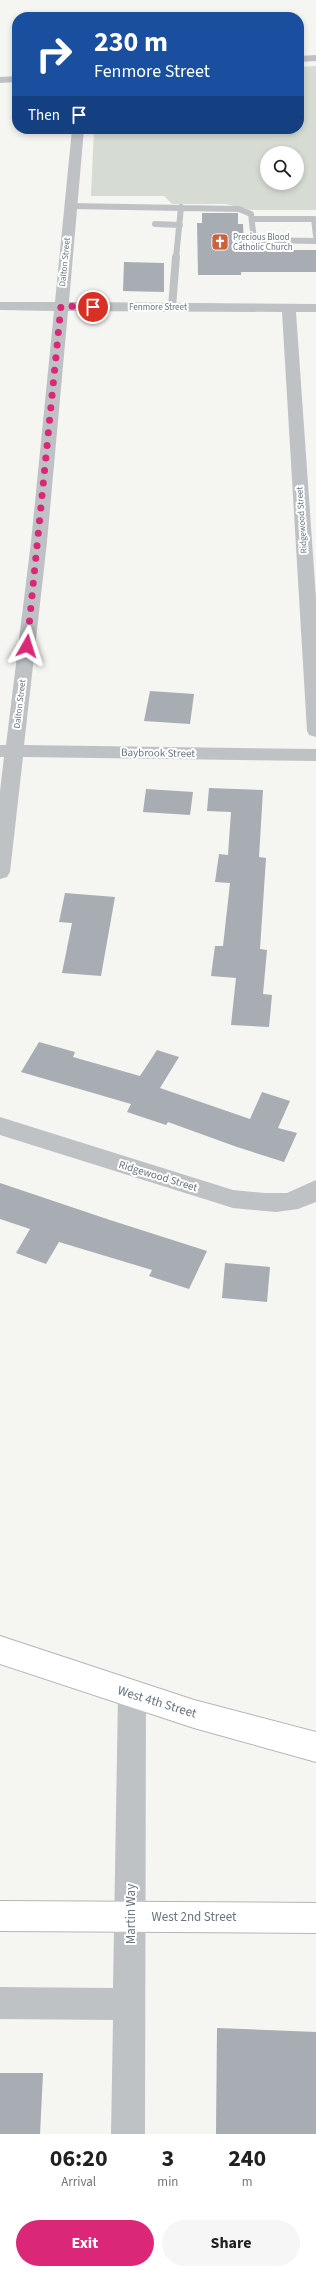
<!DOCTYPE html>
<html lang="en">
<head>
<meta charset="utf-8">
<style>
  :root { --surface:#fff; --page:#f6f6f6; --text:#202124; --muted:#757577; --accent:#db2777 }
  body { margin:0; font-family:"Source Sans 3",sans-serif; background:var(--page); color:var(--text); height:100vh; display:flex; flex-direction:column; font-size:15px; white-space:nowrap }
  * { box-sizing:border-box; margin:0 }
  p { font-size:13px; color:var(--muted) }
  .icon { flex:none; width:22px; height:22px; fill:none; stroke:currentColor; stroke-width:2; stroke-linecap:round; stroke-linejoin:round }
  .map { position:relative; height:2134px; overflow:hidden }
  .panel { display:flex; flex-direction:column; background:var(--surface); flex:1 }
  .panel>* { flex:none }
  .top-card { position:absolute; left:12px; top:12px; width:292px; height:122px; border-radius:16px; box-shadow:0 2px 6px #0003; background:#1a4fa0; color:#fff; overflow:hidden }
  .controls { position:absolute; left:260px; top:146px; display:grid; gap:8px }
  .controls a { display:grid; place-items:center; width:44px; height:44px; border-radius:50%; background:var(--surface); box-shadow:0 2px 6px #0003; font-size:20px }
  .pin { position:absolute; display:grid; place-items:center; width:34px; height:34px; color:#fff; margin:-17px; border:2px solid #fff; border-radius:50%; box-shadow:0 1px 4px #0007 }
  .me { position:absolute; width:44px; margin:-22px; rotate:6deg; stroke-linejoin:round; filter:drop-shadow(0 0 3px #0008) }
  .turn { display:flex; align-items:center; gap:14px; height:84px; padding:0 16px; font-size:18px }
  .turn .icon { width:52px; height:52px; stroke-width:2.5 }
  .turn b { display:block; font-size:28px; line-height:34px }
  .then { display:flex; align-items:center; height:38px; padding:0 16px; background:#0003; gap:8px; font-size:15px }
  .eta { display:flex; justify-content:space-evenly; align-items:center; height:68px; text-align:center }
  .eta b { font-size:24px; font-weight:700; line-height:28px }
  .cta { display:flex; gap:8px; margin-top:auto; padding:8px 16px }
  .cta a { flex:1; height:46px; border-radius:24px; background:var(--accent); color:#fff; font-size:16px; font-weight:700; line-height:46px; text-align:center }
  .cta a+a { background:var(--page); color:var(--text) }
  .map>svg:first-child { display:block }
</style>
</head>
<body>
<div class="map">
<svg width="316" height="2134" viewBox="0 0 316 2134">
  <rect width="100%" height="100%" fill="#f5f5f2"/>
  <path fill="#d6dbd4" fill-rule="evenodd" d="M316,66V210H252L225,204H172L164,196H91L94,129H299V67ZM267,153H297V183H267Z"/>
  <path fill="#a7adb2" d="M202,213H238V224H243L244,250H316V272H241V275H198L197,223H202Z
    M124,262L164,263V292L123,291Z
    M150,691L194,694L190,724L144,721Z
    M209,788L263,790L259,857L266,858L260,949L267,950L263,994L272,995L269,1027L231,1025L236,978L211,976L215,946H223L230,883L215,882L219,854L228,855L231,812L207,811Z
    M146,789L193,792L190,815L143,812Z
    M65,893L115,897L101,976L62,973L72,923L59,922Z
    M39,1042L75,1052L73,1057L140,1076L157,1050L179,1057L160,1088L250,1119L262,1092L290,1101L278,1128L297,1133L284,1162L237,1147L168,1122L166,1125L127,1112L131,1104L21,1072Z
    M0,1183L110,1220L207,1251L189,1289L149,1276L152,1270L59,1242L46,1264L16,1253L30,1229L0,1219Z
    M225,1263L270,1267L267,1302L222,1298Z
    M217,2028L316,2032V2134H216Z
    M0,2073H43L40,2134H0Z"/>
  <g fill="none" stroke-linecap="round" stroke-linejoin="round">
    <g stroke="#b3b6b9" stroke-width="2">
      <path id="primary" d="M0,1636L194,1700L316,1732V1762L194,1728L0,1664Z
        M0,1901L316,1903V1933L0,1931Z"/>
    </g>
    <path stroke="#bfc2c5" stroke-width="6" d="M71,206L239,209L251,214L254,240L316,241
      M252,219H314L316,236
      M155,224L180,225
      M176,258L181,207"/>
    <path stroke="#bfc2c5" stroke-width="8" d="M172,307L176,257"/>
    <path fill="#bfc2c5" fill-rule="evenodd" d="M72,129H84L69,302L316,304V312H296L316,598V737L309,735L307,731L282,312L68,311L47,542L24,745L316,749V761L23,757L10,872L7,877L0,879V791L4,757H0V745H6L31,542L54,311L0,310V302H55Z
      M0,1117L233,1190L265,1193H287L316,1180V1202L298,1209L276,1212L233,1208L0,1135Z
      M132,1681L142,1685L146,1695L145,2134H111L113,2020L0,2019V1987L113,1988L118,1695L122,1685Z"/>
    <path fill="#bfc2c5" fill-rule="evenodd" d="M316,55V61L299,62V56Z
      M17,76V82L0,83V77Z"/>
    <use href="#primary" fill="#fff" fill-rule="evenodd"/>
  </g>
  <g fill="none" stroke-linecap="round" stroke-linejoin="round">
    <path stroke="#db2777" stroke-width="7" stroke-dasharray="0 12.6" d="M27,646L61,306L93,307"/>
  </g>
  <defs>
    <g id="church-square" transform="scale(0.9)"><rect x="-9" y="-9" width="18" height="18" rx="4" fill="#cd613b" stroke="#fff"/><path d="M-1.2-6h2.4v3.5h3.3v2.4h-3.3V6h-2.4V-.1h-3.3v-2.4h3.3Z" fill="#fff"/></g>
  </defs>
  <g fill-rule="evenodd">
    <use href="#church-square" x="220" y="242"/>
  </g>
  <g text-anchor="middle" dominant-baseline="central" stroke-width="4" stroke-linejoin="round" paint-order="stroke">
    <g font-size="9" fill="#68747f" stroke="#fff" text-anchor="start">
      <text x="233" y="237">Precious Blood<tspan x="233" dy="10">Catholic Church</tspan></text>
    </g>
    <g font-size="9" fill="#68747f" stroke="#fff">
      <text transform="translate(65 262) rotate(-84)">Dalton Street</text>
      <text x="158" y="307">Fenmore Street</text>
      <text transform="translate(302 520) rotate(-94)">Ridgewood Street</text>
      <text transform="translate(20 704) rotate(-83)">Dalton Street</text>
    </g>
    <g font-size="11" fill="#68747f" stroke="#fff">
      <text transform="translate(158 753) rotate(1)">Baybrook Street</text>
      <text transform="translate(158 1176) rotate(17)">Ridgewood Street</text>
    </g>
    <g font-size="13" fill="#68747f" stroke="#fff">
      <text transform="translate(157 1702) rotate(17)">West 4th Street</text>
      <text transform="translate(131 1914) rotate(-90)">Martin Way</text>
      <text x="194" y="1917">West 2nd Street</text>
    </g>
  </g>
</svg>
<div class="controls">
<a><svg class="icon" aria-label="search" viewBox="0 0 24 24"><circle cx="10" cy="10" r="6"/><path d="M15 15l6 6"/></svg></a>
</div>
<div class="pin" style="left:93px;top:307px;background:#d93025"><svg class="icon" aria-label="arrive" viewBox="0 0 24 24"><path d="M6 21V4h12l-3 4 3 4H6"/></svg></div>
<svg class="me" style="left:27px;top:646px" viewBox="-20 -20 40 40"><path d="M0-17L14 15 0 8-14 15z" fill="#db2777" stroke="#fff" stroke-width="4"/></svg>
<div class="top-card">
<div class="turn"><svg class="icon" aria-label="right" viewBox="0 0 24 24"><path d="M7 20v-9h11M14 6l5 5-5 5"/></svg><div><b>230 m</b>Fenmore Street</div></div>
<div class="then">Then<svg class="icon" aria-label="arrive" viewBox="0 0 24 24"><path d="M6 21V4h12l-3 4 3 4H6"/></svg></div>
</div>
</div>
<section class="panel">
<div class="eta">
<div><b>06:20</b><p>Arrival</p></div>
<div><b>3</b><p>min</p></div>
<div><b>240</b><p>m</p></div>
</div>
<div class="cta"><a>Exit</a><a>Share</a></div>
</section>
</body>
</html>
